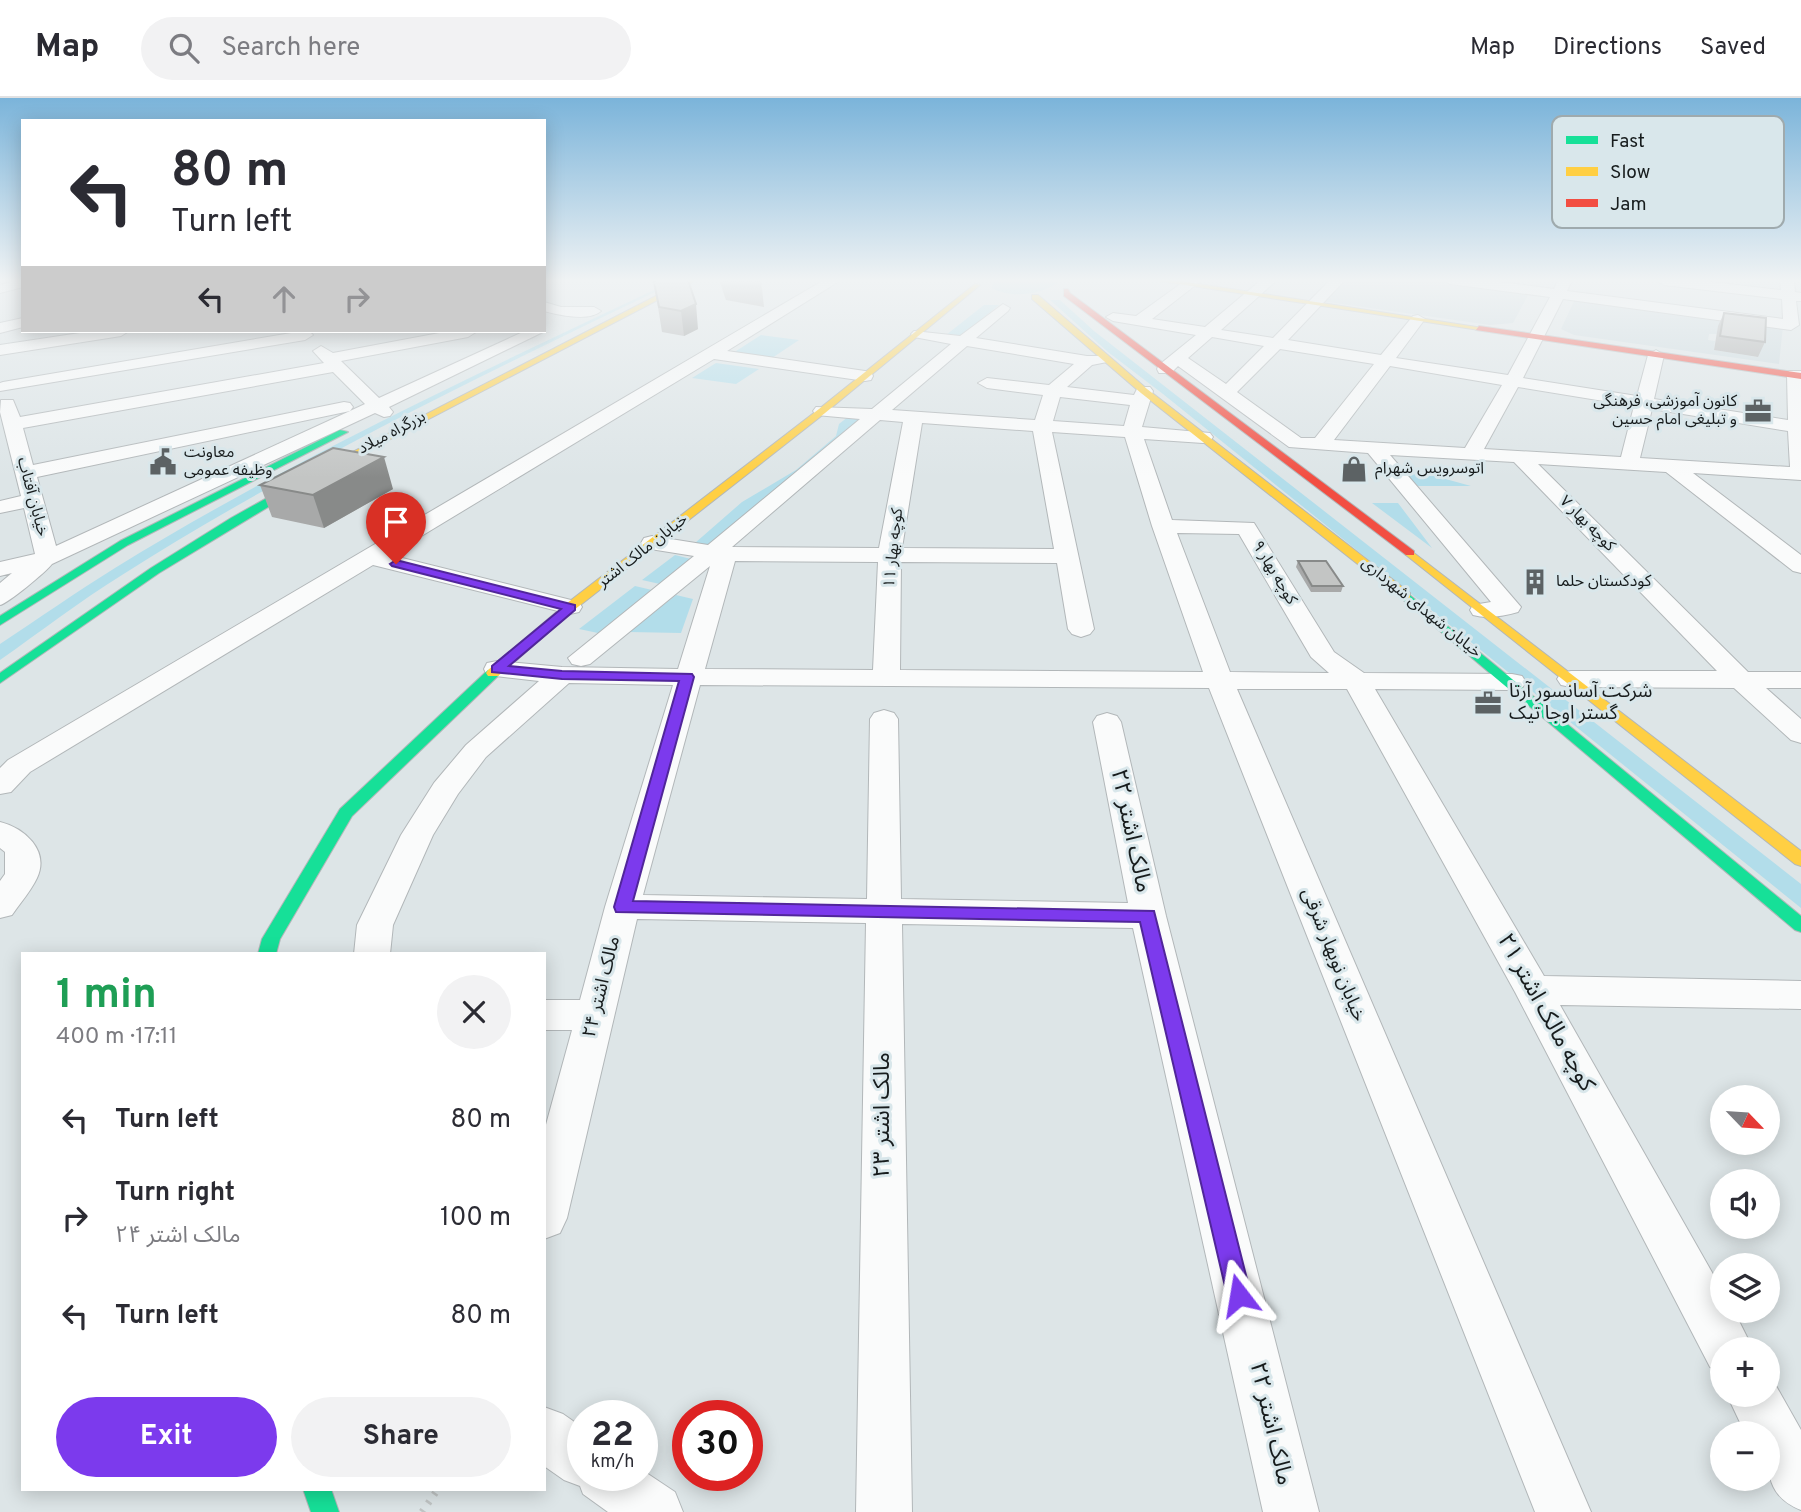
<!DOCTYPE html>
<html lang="en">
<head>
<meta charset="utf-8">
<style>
  :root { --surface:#fff; --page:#f2f2f3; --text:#2b2b33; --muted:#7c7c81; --line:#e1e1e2; --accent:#7c3aed }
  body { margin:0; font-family:Overpass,"Noto Sans Arabic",sans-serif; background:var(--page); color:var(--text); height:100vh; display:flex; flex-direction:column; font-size:26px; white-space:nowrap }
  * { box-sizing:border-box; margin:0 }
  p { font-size:23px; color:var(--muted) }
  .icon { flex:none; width:38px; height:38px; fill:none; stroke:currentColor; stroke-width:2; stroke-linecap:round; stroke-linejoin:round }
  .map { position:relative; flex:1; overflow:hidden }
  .side { position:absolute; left:21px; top:854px; width:525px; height:539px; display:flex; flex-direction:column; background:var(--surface); border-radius:0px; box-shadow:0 4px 18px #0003 }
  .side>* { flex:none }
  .banner { position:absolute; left:21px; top:21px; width:525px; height:214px; border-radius:0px; box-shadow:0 4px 18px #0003; background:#fff; color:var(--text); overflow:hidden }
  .needle { width:46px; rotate:115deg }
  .controls { position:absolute; left:1710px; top:987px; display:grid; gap:14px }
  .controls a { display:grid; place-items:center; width:70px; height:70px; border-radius:50%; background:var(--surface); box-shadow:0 4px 18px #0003; font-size:35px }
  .speed { position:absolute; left:567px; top:1302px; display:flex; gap:14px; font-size:35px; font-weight:700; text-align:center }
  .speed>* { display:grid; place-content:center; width:91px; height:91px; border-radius:50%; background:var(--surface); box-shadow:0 4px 18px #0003; line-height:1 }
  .speed small { font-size:18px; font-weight:400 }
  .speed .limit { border:10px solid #d22; background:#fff; color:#111 }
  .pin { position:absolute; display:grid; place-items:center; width:60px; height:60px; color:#fff; margin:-72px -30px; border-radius:50% 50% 50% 0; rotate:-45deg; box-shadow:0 0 7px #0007 }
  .pin .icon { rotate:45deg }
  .me { position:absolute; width:77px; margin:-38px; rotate:346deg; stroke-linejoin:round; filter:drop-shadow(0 0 5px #0008) }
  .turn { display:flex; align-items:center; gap:24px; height:147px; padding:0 35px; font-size:32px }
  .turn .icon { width:91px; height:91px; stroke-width:2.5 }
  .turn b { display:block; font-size:49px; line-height:60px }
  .lanes { display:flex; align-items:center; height:66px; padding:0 35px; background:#0003; justify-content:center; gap:35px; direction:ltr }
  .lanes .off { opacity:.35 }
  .round { display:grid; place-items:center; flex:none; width:74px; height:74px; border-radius:37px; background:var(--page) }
  .overview { display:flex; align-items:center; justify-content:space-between; height:119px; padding:0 35px }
  h1 { font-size:42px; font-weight:700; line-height:52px; color:#1e9e55 }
  .primary-button { display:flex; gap:14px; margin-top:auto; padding:14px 35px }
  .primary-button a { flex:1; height:80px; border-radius:42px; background:var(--accent); color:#fff; font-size:28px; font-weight:700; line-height:80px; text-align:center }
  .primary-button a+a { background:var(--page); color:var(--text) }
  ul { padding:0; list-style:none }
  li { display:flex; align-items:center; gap:21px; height:98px; padding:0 35px }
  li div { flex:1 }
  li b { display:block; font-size:26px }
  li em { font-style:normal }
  header { display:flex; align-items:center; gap:42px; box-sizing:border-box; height:98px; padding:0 35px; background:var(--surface); border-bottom:2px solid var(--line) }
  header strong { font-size:33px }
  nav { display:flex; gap:38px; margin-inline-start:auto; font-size:24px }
  .search { width:490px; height:63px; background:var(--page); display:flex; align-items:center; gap:18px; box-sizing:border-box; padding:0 24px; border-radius:38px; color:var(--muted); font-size:26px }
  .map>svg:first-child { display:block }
</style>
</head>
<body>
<header>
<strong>Map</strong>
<div class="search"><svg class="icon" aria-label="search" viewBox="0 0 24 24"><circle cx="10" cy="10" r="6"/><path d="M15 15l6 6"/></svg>Search here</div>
<nav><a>Map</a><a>Directions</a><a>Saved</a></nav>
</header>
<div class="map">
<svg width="1801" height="1414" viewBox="0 0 1801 1414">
  <rect width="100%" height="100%" fill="#dde5e7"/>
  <path fill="#c9d8dd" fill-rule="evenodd" d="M1342,182H1433L1529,195L1513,225L1490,227L1321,203Z
    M1575,201L1783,228L1779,266L1574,237L1561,231ZM1718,228L1757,259L1714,252L1715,243L1708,242L1709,236H1717Z"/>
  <path fill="#b2ddea" d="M675,182H680C490,273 300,364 122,477C80,503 40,534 0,562V546C38,521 76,494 115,470C293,360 486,272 675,182Z
    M993,182H1061C1044,197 1011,201 992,190Z
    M1050,202H1060L1094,233L1801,786V810L1163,296L1108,254Z
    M984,207H999L961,238L946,237Z
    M761,237L799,242L772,260L733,255Z
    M716,265L759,271L736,286L692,280Z
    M849,318L862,320L711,448L695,445L742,404L796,372L836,338L839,326Z
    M1406,376L1431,377L1471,388H1418Z
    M1372,405H1398L1432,450Z
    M675,457L691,461L660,486L642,482Z
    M635,488L652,492L598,535L579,531Z
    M676,497L693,501L681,535L629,534Z"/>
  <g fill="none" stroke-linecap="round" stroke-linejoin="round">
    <g stroke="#b2b7b9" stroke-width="2">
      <path id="street" d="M17,182H23V189L0,195V187Z
        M824,182H841L727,253L865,273L871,274L873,278L871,282L865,283L714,261L390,457L579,504L582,509L579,514L570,516L373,467L30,674L11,694L0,696V670L8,662Z
        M1186,182H1202L1152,221L1205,229L1261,182H1277L1221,232L1273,240L1330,182H1345L1288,242L1381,257L1413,218L1418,217L1425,221L1396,260L1508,277L1550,199L1450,186L1443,182H1485L1554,191L1558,182H1572L1567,193L1783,221L1782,201L1664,187L1657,183L1694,182L1781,192L1780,182H1794L1795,194L1801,195V203H1796L1799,227L1791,232L1563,201L1523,280L1637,298L1648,257L1656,252L1664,257L1654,301L1788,322L1787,277L1789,273H1801V382L1693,375L1801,457V475L1793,473L1666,374L1538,366L1748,574H1801V590H1766L1801,621V645L1791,642L1734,590L1571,589L1561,587L1557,581L1561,575L1571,573H1717L1514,364L1390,357L1521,509L1518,514C1504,518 1487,521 1473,517L1470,512L1473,507L1491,504L1368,355L1289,349L1178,268L1171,275H1159L1157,271L1159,267L1196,237L1113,223L1106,219L1113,215L1136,218ZM1212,239L1264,248L1226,286L1188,260ZM1280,251L1374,266L1315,340H1301L1237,294ZM1390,268L1502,287L1465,350L1334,342ZM1518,289L1634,308L1621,359L1484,351ZM1652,311L1788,333L1790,369L1640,360Z
        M544,204L561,209H594L601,213C589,224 559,217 544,213Z
        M1003,206L1010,210L1008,213L976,240L1087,258H1107L1109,261L1107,264L1092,267L1067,289L1134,297L1138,289H1150L1153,293L1142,329L1210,335L1213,339L1210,343L1203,345L1144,341L1172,422L1254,425L1334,554L1364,575L1512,576L1522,578L1526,584L1522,590L1512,592L1375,591L1544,878L1801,883V911L1560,907L1722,1192V1213H1734L1753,1251H1722V1273L1710,1269L1515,894L1347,591H1237L1591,1414H1535L1209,590L700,587L643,797L867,801L870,621L874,615L884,612L894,615L898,621L901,801L1128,805L1093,624L1097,618L1107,615L1117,618L1121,624L1166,818L1319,1414H1263L1133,830L902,826L912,1414H856L866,825L637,821L567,1120L560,1135L544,1141V1034L572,932H544V902H580L605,809L673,587L569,585L486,659L458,696L433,737L393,827L390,856H354L357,827L401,737L434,685L466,647L539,583L487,577L484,571L487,565L497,563L562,569L678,571L710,468L590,566L581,568L572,566L568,560L694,458L644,450L641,445L644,440L652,438L708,447L860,321L816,317L813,313L816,309L872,311L951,246L914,239L911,236L914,233L960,238ZM967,248L1074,266L1049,287L987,280L978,285L987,290L1043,297L1035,322L892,312ZM1060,299L1130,307L1124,328L1053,323ZM880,322L903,324L879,450L732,449ZM922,325L1033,333L1054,451L902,450ZM1052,334L1125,339L1152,428L1203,574L900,572L901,464L1057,465L1068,531L1072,536L1081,539L1090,536L1094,531ZM1177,435L1239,436L1311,559L1329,575L1230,574ZM735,463L878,464L873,572L705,571Z
        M23,220V229L0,235V225Z
        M93,233H129L121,238L0,257V247Z
        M303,233L310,234L313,237L305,242L0,293V285L3,284Z
        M450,233L476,234L468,239L341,263L379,300L525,233H545L389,309L393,314L390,318L384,319L375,315L52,466C46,474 7,506 0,507V485L12,475L0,478V464L35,456L24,410L0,415V403L21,398L0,314L1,302H13L20,319L324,265L313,253L321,248L333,255ZM333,274L365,306L350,313L353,309L350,305L344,304L33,367L23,330ZM350,313L56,448L37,379Z
        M0,724C24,730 50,752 37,780C31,793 20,805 12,817L0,820V783L5,776V754L0,750Z
        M1768,1277L1771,1279L1801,1332V1412C1764,1397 1768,1371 1768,1335H1745L1727,1297H1768Z
        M544,1309L563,1316L583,1330V1377H642V1372L675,1394L683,1414H608L583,1396L580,1388L564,1382L544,1368Z"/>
    </g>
    <g stroke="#b2b7b9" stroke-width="2">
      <path id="fast" d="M340,332L348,334L128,447L0,527V518L120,443Z
        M317,372L321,373V377L159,475L0,585V575L151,470L231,420Z
        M1406,494L1801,818V834L1795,832L1402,501L1400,498Z
        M493,571L500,575L498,578L352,718L280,841L276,856H258L262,841L340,711L488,572Z
        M303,1391H331L339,1414H311Z"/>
    </g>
    <g stroke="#b2b7b9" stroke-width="2">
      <path id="slow" d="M687,182H696L321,377L312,375Z
        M1153,182H1173L1483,230L1479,232Z
        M975,186L980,187L825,315L574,512L498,578H488L486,575L488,572L566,506L819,311Z
        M1032,197H1038L1147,291L1410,495V501H1402L1141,295L1032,201Z
        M1410,452L1801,753V768L1795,766L1406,457L1404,455Z"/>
    </g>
    <g stroke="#b2b7b9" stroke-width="2">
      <path id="jam" d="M1064,191H1068L1070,195L1414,453V457H1406L1064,198Z
        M1479,228L1801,275V281L1476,232Z"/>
    </g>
    <path stroke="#c1c5c5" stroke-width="7" stroke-dasharray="2.5 8" stroke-linecap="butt" d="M422,1414L438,1391"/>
    <use href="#street" fill="#fafbfb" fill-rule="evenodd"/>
    <use href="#fast" fill="#16e098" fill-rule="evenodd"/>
    <use href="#slow" fill="#ffcf43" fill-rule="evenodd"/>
    <use href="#jam" fill="#f24e42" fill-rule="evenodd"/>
  </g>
  <path fill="#a8a9a9" d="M657,182L698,231L684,238L662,234L654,184Z
    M719,182H761L764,209L726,202Z
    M1724,215L1765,244L1758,259L1714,252L1718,228Z
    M260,387L393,391L324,430L272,419Z
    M1298,463L1343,488L1341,494H1311L1296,469Z"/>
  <path fill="#888a89" d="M696,206L698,231L684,238L681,213Z
    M384,359L393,391L324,430L313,397Z"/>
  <path fill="#c3c5c4" stroke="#888a89" stroke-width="2" d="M657,182H688L696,206L681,213L659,209L654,184Z
    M1724,215L1766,220L1765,244L1720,238Z
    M333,350L384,359L313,397L260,387Z
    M1298,463H1326L1343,488H1312Z"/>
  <linearGradient id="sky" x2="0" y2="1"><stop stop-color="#7bb4da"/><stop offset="0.48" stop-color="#f0f3f4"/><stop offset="1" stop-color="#f0f3f4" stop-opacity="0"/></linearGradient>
  <rect width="1801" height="380" fill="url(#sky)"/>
  <path fill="#7c3aed" stroke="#51269a" stroke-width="2" d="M396,462L575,507V512L509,568L562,573L692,576L694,579L633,803L1154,813L1251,1197L1247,1205L1239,1209L1230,1205L1227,1197L1140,824L616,814L614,809L679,583L562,581L492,574V568L561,511L392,468L390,466Z"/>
  <defs>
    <g id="office-bare" transform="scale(2.1)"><path d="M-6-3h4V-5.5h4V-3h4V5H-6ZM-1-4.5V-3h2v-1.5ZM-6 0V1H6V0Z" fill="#5c6264" stroke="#d9e7eb" stroke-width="2.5" paint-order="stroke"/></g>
    <g id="civic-bare" transform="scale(2.1)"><path d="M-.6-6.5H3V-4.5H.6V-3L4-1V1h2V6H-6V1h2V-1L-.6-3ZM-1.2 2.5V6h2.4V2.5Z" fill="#5c6264" stroke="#d9e7eb" stroke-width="2.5" paint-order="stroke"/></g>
    <g id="shop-bare" transform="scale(2.1)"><path d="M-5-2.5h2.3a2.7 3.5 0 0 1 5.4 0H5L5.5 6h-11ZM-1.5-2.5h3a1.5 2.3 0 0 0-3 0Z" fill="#5c6264" stroke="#d9e7eb" stroke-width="2.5" paint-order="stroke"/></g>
    <g id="building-bare" transform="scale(2.1)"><path d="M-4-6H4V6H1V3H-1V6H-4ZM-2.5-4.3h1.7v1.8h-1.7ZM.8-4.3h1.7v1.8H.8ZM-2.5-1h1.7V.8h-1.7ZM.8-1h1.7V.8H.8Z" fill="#5c6264" stroke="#d9e7eb" stroke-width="2.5" paint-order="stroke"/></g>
  </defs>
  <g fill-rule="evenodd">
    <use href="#office-bare" x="1758" y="313"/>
    <use href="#civic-bare" x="163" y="364"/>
    <use href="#shop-bare" x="1354" y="371"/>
    <use href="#building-bare" x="1535" y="484"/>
    <use href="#office-bare" x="1488" y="605"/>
  </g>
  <g text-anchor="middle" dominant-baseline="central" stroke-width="6" stroke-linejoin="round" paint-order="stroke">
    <g font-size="16" fill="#171c1d" stroke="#d9e7eb" text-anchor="start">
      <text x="1737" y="304" text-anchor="end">کانون آموزشی، فرهنگی<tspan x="1737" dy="18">و تبلیغی امام حسین</tspan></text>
      <text x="184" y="355">معاونت<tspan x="184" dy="18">وظیفه عمومی</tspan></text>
      <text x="1375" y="371">اتوسرویس شهرام</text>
      <text x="1556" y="484">کودکستان حلما</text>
    </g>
    <g font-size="16" fill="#171c1d" stroke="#d9e7eb">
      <text transform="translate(392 335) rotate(-28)">بزرگراه میلاد</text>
      <text transform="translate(32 399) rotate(75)">خیابان آفتاب</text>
      <text transform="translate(1587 426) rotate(45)">کوچه بهار ۷</text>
      <text transform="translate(894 450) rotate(-84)">کوچه بهار ۱۱</text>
      <text transform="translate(643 453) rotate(-38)">خیابان مالک اشتر</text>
      <text transform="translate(1274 475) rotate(59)">کوچه بهار ۹</text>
      <text transform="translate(1421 510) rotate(39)">خیابان شهدای شهرداری</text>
    </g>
    <g font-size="19" fill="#171c1d" stroke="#d9e7eb" text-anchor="start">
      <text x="1509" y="594">شرکت آسانسور آرتا<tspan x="1509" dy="22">گستر اوجا تیک</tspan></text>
    </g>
    <g font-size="19" fill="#171c1d" stroke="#d9e7eb">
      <text transform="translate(1333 857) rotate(68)">خیابان نوبهار شرقی</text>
      <text transform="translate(602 889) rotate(-76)">مالک اشتر ۲۴</text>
    </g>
    <g font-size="23" fill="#171c1d" stroke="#d9e7eb">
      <text transform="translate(1130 733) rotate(78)">مالک اشتر ۲۲</text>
      <text transform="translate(1545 915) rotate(61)">کوچه مالک اشتر ۲۱</text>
      <text transform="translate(883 1017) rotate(-90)">مالک اشتر ۲۳</text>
      <text transform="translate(1270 1326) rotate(77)">مالک اشتر ۲۲</text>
    </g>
  </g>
  <rect x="1552" y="18" width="232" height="112" rx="10" fill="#d9e7eb" stroke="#9faaad" stroke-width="2"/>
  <rect x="1566" y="38" width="32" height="8" fill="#16e098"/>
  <rect x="1566" y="69" width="32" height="9" fill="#ffcf43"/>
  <rect x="1566" y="101" width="32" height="8" fill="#f24e42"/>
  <g font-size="19" fill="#171c1d">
    <text x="1610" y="49">Fast</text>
    <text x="1610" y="80">Slow</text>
    <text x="1610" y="112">Jam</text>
  </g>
</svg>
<div class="controls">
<a><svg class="needle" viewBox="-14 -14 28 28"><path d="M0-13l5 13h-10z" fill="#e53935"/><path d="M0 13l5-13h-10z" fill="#7c7c81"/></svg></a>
<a><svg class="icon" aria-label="sound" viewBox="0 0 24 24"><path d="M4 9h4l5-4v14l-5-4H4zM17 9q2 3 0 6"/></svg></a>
<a><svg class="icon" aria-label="layers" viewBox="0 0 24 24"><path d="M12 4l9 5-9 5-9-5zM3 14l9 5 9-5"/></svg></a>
<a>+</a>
<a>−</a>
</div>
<div class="speed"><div>22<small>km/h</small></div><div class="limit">30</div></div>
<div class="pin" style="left:396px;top:466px;background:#d93025"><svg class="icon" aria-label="arrive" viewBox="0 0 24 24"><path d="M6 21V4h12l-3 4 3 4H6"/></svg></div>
<svg class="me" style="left:1239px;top:1197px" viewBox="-20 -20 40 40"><path d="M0-17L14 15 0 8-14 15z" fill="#7c3aed" stroke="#fff" stroke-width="4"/></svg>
<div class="banner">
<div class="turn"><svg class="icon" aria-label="left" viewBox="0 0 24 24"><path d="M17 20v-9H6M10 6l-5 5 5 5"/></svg><div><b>80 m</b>Turn left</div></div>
<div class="lanes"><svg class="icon" aria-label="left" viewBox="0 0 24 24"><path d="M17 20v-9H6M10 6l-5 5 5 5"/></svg><svg class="icon off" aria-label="ahead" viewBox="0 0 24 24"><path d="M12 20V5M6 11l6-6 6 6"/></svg><svg class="icon off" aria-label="right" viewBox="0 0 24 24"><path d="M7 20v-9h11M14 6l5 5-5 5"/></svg></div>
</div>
<section class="side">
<div class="overview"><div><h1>1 min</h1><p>400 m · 17:11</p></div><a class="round"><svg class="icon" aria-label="close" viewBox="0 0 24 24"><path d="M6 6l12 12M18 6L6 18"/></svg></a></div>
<ul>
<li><svg class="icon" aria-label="left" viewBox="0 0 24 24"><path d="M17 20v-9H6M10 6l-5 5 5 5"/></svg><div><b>Turn left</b></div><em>80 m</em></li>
<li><svg class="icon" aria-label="right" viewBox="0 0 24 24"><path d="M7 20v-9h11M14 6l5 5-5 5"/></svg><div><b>Turn right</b><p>مالک اشتر ۲۴</p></div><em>100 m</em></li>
<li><svg class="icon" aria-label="left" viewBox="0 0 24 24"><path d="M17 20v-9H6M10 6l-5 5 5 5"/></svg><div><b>Turn left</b></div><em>80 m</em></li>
</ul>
<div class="primary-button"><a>Exit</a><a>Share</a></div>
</section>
</div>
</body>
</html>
